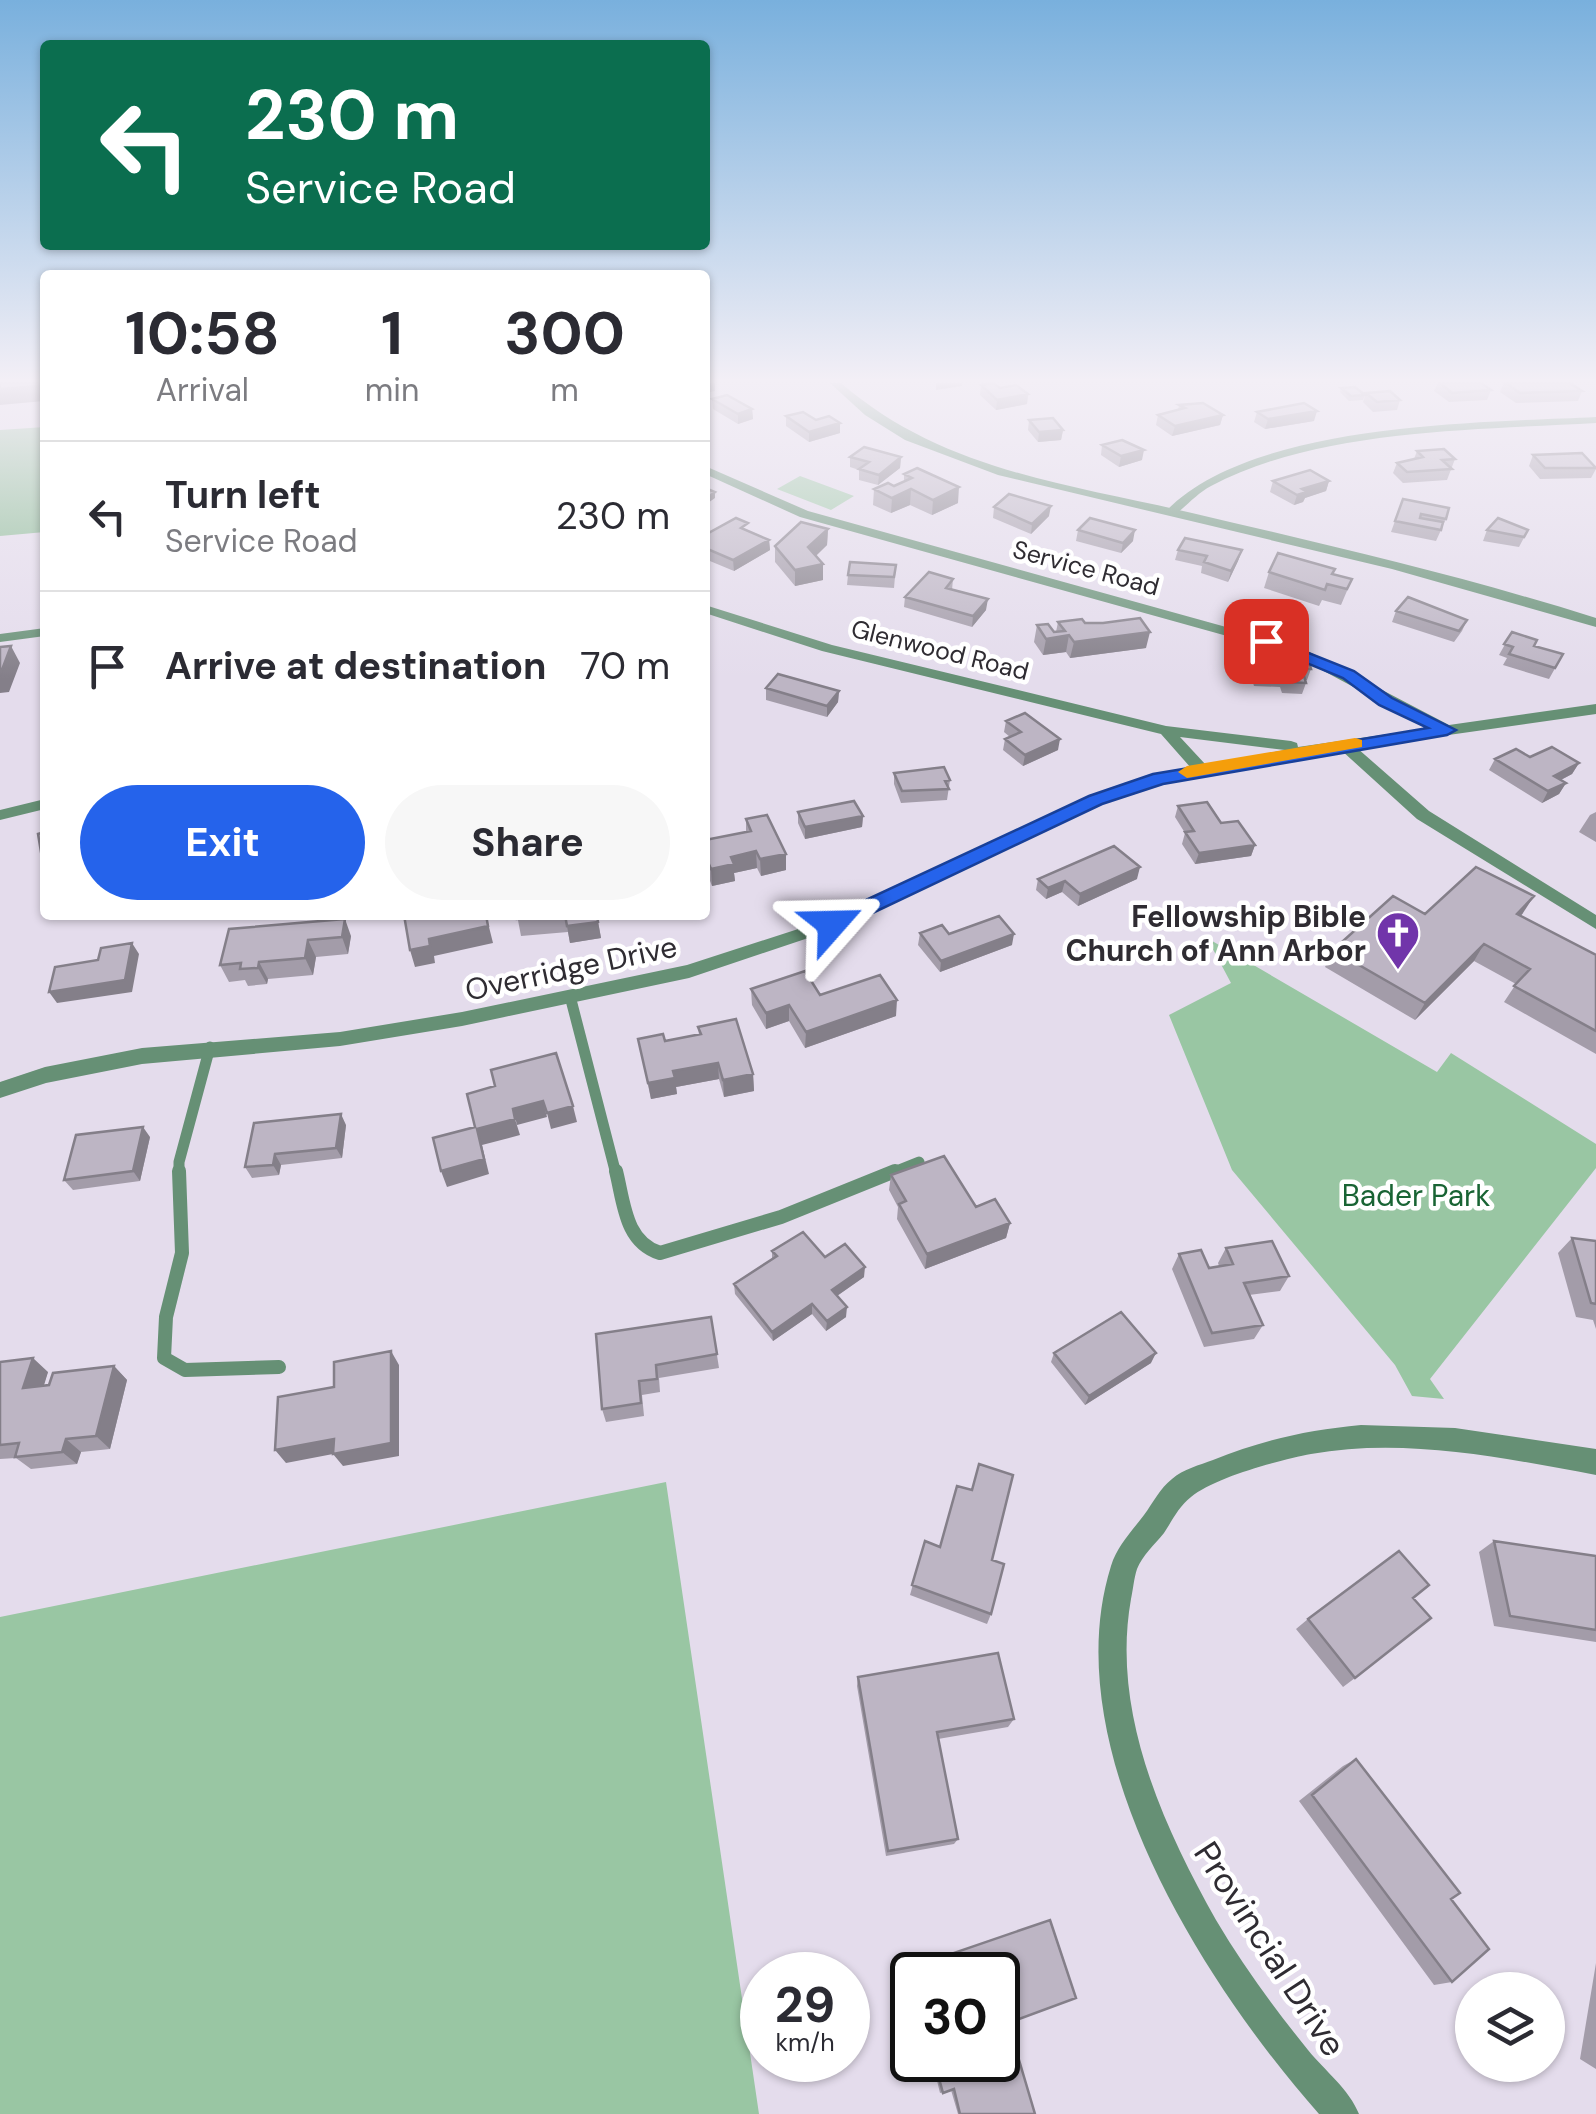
<!DOCTYPE html>
<html lang="en">
<head>
<meta charset="utf-8">
<style>
  :root { --surface:#fff; --page:#f7f7f7; --text:#2b2b33; --muted:#7c7c81; --line:#e1e1e2; --accent:#2563eb }
  body { margin:0; font-family:"DM Sans",sans-serif; background:var(--page); color:var(--text); height:100vh; display:flex; flex-direction:column; font-size:38px; white-space:nowrap }
  * { box-sizing:border-box; margin:0 }
  p { font-size:32px; color:var(--muted) }
  .icon { flex:none; width:55px; height:55px; fill:none; stroke:currentColor; stroke-width:2; stroke-linecap:round; stroke-linejoin:round }
  .map { position:relative; flex:1; overflow:hidden }
  .panel { position:absolute; left:40px; top:270px; width:670px; height:650px; display:flex; flex-direction:column; background:var(--surface); border-radius:10px; box-shadow:0 2px 8px #0004 }
  .panel>* { flex:none }
  .top-card { position:absolute; left:40px; top:40px; width:670px; height:210px; border-radius:10px; box-shadow:0 2px 8px #0004; background:#0b6e4f; color:#fff; overflow:hidden }
  .controls { position:absolute; left:1455px; top:1972px; display:grid; gap:20px }
  .controls a { display:grid; place-items:center; width:110px; height:110px; border-radius:50%; background:var(--surface); box-shadow:0 2px 8px #0004; font-size:50px }
  .speed { position:absolute; left:740px; top:1952px; display:flex; gap:20px; font-size:50px; font-weight:700; text-align:center }
  .speed>* { display:grid; place-content:center; width:130px; height:130px; border-radius:50%; background:var(--surface); box-shadow:0 2px 8px #0004; line-height:1 }
  .speed small { font-size:25px; font-weight:400 }
  .speed .limit { border:5px solid #111; border-radius:15px; background:#fff; color:#111 }
  .pin { position:absolute; display:grid; place-items:center; width:85px; height:85px; color:#fff; margin:-42px; border-radius:20px; box-shadow:0 5px 15px #0006 }
  .me { position:absolute; width:110px; margin:-55px; rotate:65deg; stroke-linejoin:round; filter:drop-shadow(0 0 8px #0008) }
  .turn { display:flex; align-items:center; gap:35px; height:210px; padding:0 40px; font-size:45px }
  .turn .icon { width:130px; height:130px; stroke-width:2.5 }
  .turn b { display:block; font-size:70px; line-height:85px }
  .eta { display:flex; justify-content:space-evenly; align-items:center; height:170px; text-align:center }
  .eta b { font-size:60px; font-weight:700; line-height:70px }
  .button { display:flex; gap:20px; margin-top:auto; padding:20px 40px }
  .button a { flex:1; height:115px; border-radius:60px; background:var(--accent); color:#fff; font-size:40px; font-weight:700; line-height:115px; text-align:center }
  .button a+a { background:var(--page); color:var(--text) }
  ul { padding:0; list-style:none }
  li { display:flex; align-items:center; gap:30px; height:150px; padding:0 40px; border-top:2px solid var(--line) }
  li div { flex:1 }
  li b { display:block; font-size:38px }
  li em { font-style:normal }
  .map>svg:first-child { display:block }
</style>
</head>
<body>
<div class="map">
<svg width="1596" height="2114" viewBox="0 0 1596 2114">
  <rect width="100%" height="100%" fill="#e4dcec"/>
  <path fill="#99c6a3" d="M800,476L854,496L831,510L777,489Z
    M1207,938L1437,1072L1451,1053L1596,1144V1168L1430,1379L1444,1399L1412,1396L1395,1365L1232,1170L1169,1015L1231,983Z
    M666,1482L759,2114H0V1617Z"/>
  <path fill="#89ba93" d="M45,427V532L0,536V430Z"/>
  <g fill="none" stroke-linecap="round" stroke-linejoin="round">
    <path stroke="#669075" stroke-width="11" d="M570,996L616,1174
      M179,1174V1162L210,1047
      M889,1174L919,1162"/>
    <path stroke="#669075" stroke-width="14" d="M179,1171L182,1253L166,1317L164,1358L185,1370L279,1367
      M616,1171C624,1203 625,1242 660,1253L781,1217L895,1171"/>
    <path fill="#669075" fill-rule="evenodd" d="M1596,417V423C1477,430 1317,429 1211,486C1198,493 1187,505 1175,515L1165,512C1251,422 1477,423 1596,417Z
      M705,466L808,511L1302,648L1449,725L1596,704V714L1357,748L1429,811L1596,915V929L1417,819L1341,750L1163,783L1102,804L838,928L689,978L462,1026L340,1046L142,1064L46,1083L0,1098V1082L45,1067L142,1048L340,1032L462,1012L687,965L826,920L1090,796L1154,775L1191,768L1161,734L822,651L705,613V605L832,645L1166,726L1291,741L1297,743L1298,747L1430,728L1292,654L800,517L705,474ZM1180,737L1285,750L1206,765Z
      M45,628V636L0,642V634Z
      M45,799V809L0,820V810Z
      M1361,1425L1455,1428L1596,1449V1475C1504,1458 1405,1437 1311,1454C1280,1460 1215,1477 1191,1497C1179,1506 1172,1521 1164,1533C1155,1544 1142,1556 1137,1569C1134,1578 1133,1590 1131,1599C1111,1711 1162,1824 1216,1920C1243,1966 1275,2009 1308,2050C1325,2071 1349,2089 1359,2114H1319C1203,1983 1054,1748 1111,1566C1117,1546 1132,1531 1144,1515C1153,1503 1160,1488 1172,1479C1183,1469 1200,1465 1213,1460C1262,1440 1308,1430 1361,1425Z"/>
    <path fill="#669075" fill-rule="evenodd" d="M830,383H841C941,470 1067,484 1192,513C1328,545 1463,576 1596,618V627L1392,569L998,475L905,440L865,415Z"/>
  </g>
  <path fill="#a39ca9" d="M1438,383H1481L1491,390L1487,400L1449,402L1434,391Z
    M1504,383H1570L1582,391L1578,401L1516,403L1500,392Z
    M981,385L1028,394L1027,404L996,410L980,395Z
    M1341,388L1365,395L1363,400L1349,401L1340,392Z
    M1366,393L1400,400L1397,410L1373,412L1363,402Z
    M712,399L752,409L753,419L738,424L713,409Z
    M1179,405L1223,415L1220,425L1172,436L1156,425L1158,415L1178,410Z
    M1257,412L1314,421L1265,429L1254,422Z
    M786,416L840,423V433L809,442L786,426Z
    M1029,420L1063,430L1061,440L1038,442L1028,430Z
    M1102,445L1142,460L1119,467L1101,455Z
    M1417,451L1455,459L1447,480L1403,483L1393,473L1397,463L1414,459Z
    M1533,455L1596,467V469L1591,478L1540,479L1529,466Z
    M850,457H901L900,468L878,485L859,480V470L850,467Z
    M904,474L958,503L932,515L910,505L891,513L873,505L874,489L894,486L904,481Z
    M1273,481H1329L1326,491L1305,498L1303,502L1294,505L1270,492Z
    M1403,499L1446,519L1436,541L1391,532Z
    M994,507L1049,516L1031,534L993,518Z
    M828,529L827,545L816,556L823,580L795,586L775,562V546Z
    M1078,530L1133,541L1121,553L1076,541Z
    M1487,530H1528L1519,547L1483,541Z
    M748,531L769,540L770,550L734,571L705,559V535Z
    M1178,550H1242L1238,561L1228,582L1201,573L1202,566L1175,560Z
    M896,565L894,588L847,585L848,575Z
    M1269,572L1333,574L1352,579L1341,605L1322,600L1319,606L1264,588Z
    M953,579L952,590L986,610L972,627L904,607L905,597Z
    M1396,611L1467,620L1462,631L1454,642L1392,622Z
    M1058,622L1146,648L1070,658L1066,652L1043,655L1034,642L1037,625L1056,632Z
    M1512,632L1534,646L1563,654L1549,679L1503,665L1507,658L1499,655Z
    M1252,655L1269,661L1311,669L1307,680H1306V683L1302,694L1282,693L1280,687L1254,686L1248,666Z
    M766,688L839,691L838,702L827,717L766,700Z
    M1006,721L1058,750L1023,766L1003,750L1005,739L1010,737L1004,732Z
    M1530,757L1579,763L1572,774L1561,780L1566,783L1559,794L1542,803L1489,770L1495,759Z
    M894,773L950,780L947,800L901,803L894,784Z
    M1178,806L1221,823L1255,845L1251,856L1195,864L1182,844L1185,833L1175,817Z
    M798,812L863,816L862,827L805,839L798,823Z
    M1596,812V842L1579,832L1590,815Z
    M746,819L786,870L761,876L757,868L734,873L735,881L712,886L705,868V840L746,832Z
    M1038,879H1137L1078,906L1062,892L1046,899L1036,890Z
    M1523,913L1521,916L1596,955V1054L1504,1002L1516,984L1474,961L1415,1020L1325,967L1333,950L1425,914Z
    M517,915H597L601,938L570,943L568,932L521,936Z
    M229,929L351,936L348,954L316,957L313,975L268,979L267,984L248,986L245,980L229,982L220,965Z
    M920,933L949,934L1012,945L940,972L918,945Z
    M751,989L820,995L896,1016L805,1048L789,1021L766,1029L752,1005Z
    M698,1027L753,1074L754,1091L724,1097L719,1079L676,1087L677,1094L651,1099L638,1039L665,1041L699,1035Z
    M254,1123L346,1125L342,1158L281,1165L279,1175L252,1178L245,1167Z
    M150,1137L140,1181L73,1190L64,1180Z
    M891,1175L976,1207L1010,1223L1006,1238L925,1269L897,1219L898,1207L889,1190Z
    M1572,1238L1596,1241V1329L1593,1320L1576,1317L1558,1253Z
    M1226,1248L1289,1276L1280,1291L1249,1295L1263,1325L1254,1339L1204,1347L1172,1269L1179,1254L1209,1268L1219,1266L1218,1263Z
    M772,1251L825,1257L864,1277L837,1296L846,1317L826,1331L812,1314L773,1341L735,1294L734,1284L772,1259Z
    M711,1317L719,1368L659,1378L660,1392L642,1395L644,1416L606,1422L602,1409Z
    M1054,1353L1151,1363L1085,1405L1051,1362Z
    M0,1362L48,1372L43,1386L114,1366L127,1380L110,1449L81,1452L77,1464L31,1469L16,1458L0,1459Z
    M925,1541L940,1547L992,1560L991,1614L987,1624L910,1595Z
    M1494,1541L1596,1556V1642L1494,1626L1479,1552Z
    M1413,1598L1355,1678L1343,1687L1296,1629L1308,1619Z
    M858,1677L1014,1719L1008,1727L938,1739L958,1839L954,1844L886,1856L857,1686Z
    M1356,1759L1451,1899L1452,1982L1434,1985L1299,1801L1343,1766Z
    M1596,1963V2069L1580,2059Z
    M910,1968L1008,2023L1035,2114H958L951,2090L940,2093L932,2060H998L912,1975V1986L908,1970Z"/>
  <path fill="#847f89" d="M39,383H45L44,401L0,405V389Z
    M705,383H715V391L705,393Z
    M936,383H962V386L936,390Z
    M1028,394L1027,404L996,410L997,400Z
    M752,409L753,419L738,424V414Z
    M1317,411L1314,421L1265,429L1268,419Z
    M1223,415L1220,425L1172,436L1175,426Z
    M840,423V433L809,442V432Z
    M1063,430L1061,440L1038,442L1039,432Z
    M1144,450L1142,460L1119,467L1121,456Z
    M901,457L900,468L878,485L879,475Z
    M1329,481L1326,491L1305,498L1303,502L1294,505L1297,495L1302,489Z
    M959,487L958,503L932,515L933,500Z
    M911,489L910,505L891,513L892,498Z
    M715,492V498L705,505V500Z
    M1051,506L1049,516L1031,534L1032,524Z
    M828,529L827,545L808,563V547Z
    M1135,530L1133,541L1121,553L1123,543Z
    M769,540L770,550L734,571L733,560Z
    M1242,550L1238,561L1228,582L1231,571Z
    M823,564V580L795,586V570Z
    M988,599L986,610L972,627L973,616Z
    M1150,632L1146,648L1070,658L1074,642Z
    M1069,635L1066,652L1043,655L1046,639Z
    M11,646L20,663L9,692L0,693V675Z
    M839,691L838,702L827,717V706Z
    M1060,739L1058,750L1023,766L1025,755Z
    M1579,763L1572,774L1547,787L1554,776Z
    M1566,783L1559,794L1542,803L1548,791Z
    M863,816L862,827L805,839V827Z
    M1255,845L1251,856L1195,864L1199,853Z
    M756,851L757,868L734,873L735,881L712,886L711,869L731,857Z
    M786,854V870L761,876L760,859Z
    M1140,867L1137,879L1078,906L1080,894Z
    M1065,881L1062,892L1046,899L1048,888Z
    M1534,896L1523,913L1507,930L1517,914Z
    M486,915L493,943L434,956L435,963L415,967L410,950L429,939Z
    M345,919L351,936L348,954L342,937Z
    M598,922L601,938L570,943L567,926Z
    M1014,934L1012,945L940,972L941,961Z
    M308,940L316,957L313,975L305,958Z
    M132,943L139,954L132,992L57,1003L49,992Z
    M1484,944L1474,961L1415,1020L1425,1003Z
    M259,962L268,979L267,984L258,968Z
    M897,1000L896,1016L805,1048L806,1032Z
    M789,1005V1021L766,1029V1013Z
    M718,1063L719,1079L676,1087L677,1094L651,1099L648,1083L673,1071Z
    M753,1074L754,1091L724,1097L723,1080Z
    M543,1101L547,1117L517,1125L513,1109Z
    M573,1106L577,1122L551,1129L547,1113Z
    M341,1114L346,1125L342,1158L336,1148Z
    M515,1119L520,1135L482,1145L489,1174L447,1187L441,1171L477,1129Z
    M143,1127L150,1137L140,1181L133,1171Z
    M275,1154L281,1165L279,1175L273,1165Z
    M1010,1223L1006,1238L925,1269L927,1254Z
    M865,1267L864,1277L831,1300L832,1290Z
    M812,1304V1314L773,1341L772,1332Z
    M847,1307L846,1317L826,1331L827,1321Z
    M391,1351L399,1365V1456L343,1466L333,1454L286,1463L275,1450Z
    M1156,1353L1151,1363L1085,1405L1089,1396Z
    M33,1358L48,1372L39,1402L23,1388Z
    M114,1366L127,1380L110,1449L96,1436Z
    M66,1439L81,1452L77,1464L62,1452Z"/>
  <path fill="#bdb5c4" stroke="#847f89" stroke-width="2.5" d="M0,383H39L38,386L0,389Z
    M993,383L1000,388L1016,385L1028,394L997,400L981,385Z
    M1440,383H1481L1491,390L1452,393Z
    M1506,383H1570L1582,391L1520,393Z
    M1355,387L1365,395L1351,396L1341,388Z
    M1390,391L1400,400L1377,402L1366,393Z
    M727,395L752,409L738,414L712,399Z
    M1203,403L1223,415L1175,426L1158,415L1185,408L1179,405Z
    M1304,403L1317,411L1268,419L1257,412Z
    M803,412L816,420L829,416L840,423L809,432L786,416Z
    M1053,418L1063,430L1039,432L1029,420Z
    M1122,440L1144,450L1121,456L1102,445Z
    M864,447L901,457L879,475L859,469L869,462L850,457Z
    M1444,449L1455,459L1442,460L1452,469L1407,472L1397,463L1423,457L1417,451Z
    M1582,453L1596,468H1545L1533,455Z
    M917,468L959,487L933,500L911,489L892,498L874,489L888,483L894,486L912,478L904,474Z
    M1310,470L1329,481L1302,489L1307,492L1297,495L1273,481Z
    M705,488L715,492L705,500Z
    M1009,494L1051,506L1032,524L994,507Z
    M1403,499L1449,508L1446,519L1421,514L1420,518L1443,522L1441,530L1395,521Z
    M736,518L748,523L741,528L769,540L733,560L705,548V535Z
    M1090,518L1135,530L1123,543L1078,530Z
    M1498,518L1528,530L1524,537L1487,530Z
    M801,522L828,529L808,547L823,564L795,570L775,546Z
    M1185,538L1242,550L1231,571L1204,562L1207,556L1178,550Z
    M1278,553L1335,569L1332,574L1352,579L1347,589L1327,584L1325,590L1269,572Z
    M850,562L896,565L894,577L848,575Z
    M929,572L953,579L946,588L988,599L973,616L905,597Z
    M1408,597L1467,620L1459,631L1396,611Z
    M1140,618L1150,632L1074,642L1069,635L1046,639L1037,625L1048,624L1054,632L1065,631L1058,622L1082,619L1085,623H1103Z
    M1512,632L1537,640L1534,646L1563,654L1555,668L1509,654L1513,647L1504,644Z
    M11,646L0,675V647Z
    M1252,655H1268L1269,661L1309,662L1311,669H1302L1306,683L1286,682L1284,676L1258,675Z
    M778,674L839,691L827,706L766,688Z
    M1025,713L1060,739L1025,755L1005,739L1021,732L1006,721Z
    M1552,747L1579,763L1554,776L1566,783L1548,791L1495,759L1516,749L1530,757Z
    M944,767L950,780L945,781L949,789L902,791L894,773Z
    M854,801L863,816L805,827L798,812Z
    M1207,802L1221,823L1238,821L1255,845L1199,853L1185,832L1194,831L1178,806Z
    M767,815L786,854L760,859L756,851L731,857L734,864L711,869L705,855V840L751,831L746,819Z
    M45,832V858H42L38,834Z
    M1114,846L1140,867L1080,894L1065,881L1048,888L1038,879Z
    M1476,867L1534,896L1517,914L1596,955V1031L1514,986L1530,969L1484,944L1425,1003L1333,950L1393,896L1425,914Z
    M404,915H486L488,926L429,939L430,946L410,950Z
    M517,915H597L598,922L567,926L565,915L517,919Z
    M999,916L1014,934L941,961L920,933L942,925L949,934Z
    M345,919L342,937L308,940L305,958L259,962L258,968L240,969L241,963L220,965L229,929Z
    M132,943L125,980L49,992L55,967L98,960L101,948Z
    M805,971L820,995L880,975L897,1000L806,1032L789,1005L766,1013L751,989Z
    M736,1019L753,1074L723,1080L718,1063L673,1071L675,1078L648,1083L638,1039L663,1034L665,1041L701,1034L698,1027Z
    M556,1053L573,1106L547,1113L543,1101L513,1109L515,1119L477,1129L484,1159L441,1171L433,1138L475,1127L467,1094L495,1086L491,1070Z
    M341,1114L336,1148L275,1154L273,1165L245,1167L254,1123Z
    M143,1127L133,1171L64,1180L76,1135Z
    M944,1156L976,1207L995,1199L1010,1223L927,1254L899,1204L906,1201L891,1175Z
    M803,1232L825,1257L845,1244L865,1267L832,1290L847,1307L827,1321L812,1304L772,1332L734,1284L777,1256L772,1251Z
    M1572,1238L1596,1241V1304L1591,1303Z
    M1272,1241L1289,1276L1244,1283L1263,1325L1212,1333L1179,1254L1201,1250L1209,1268L1233,1264L1226,1248Z
    M1121,1312L1156,1353L1089,1396L1054,1353Z
    M711,1317L717,1354L656,1365L657,1379L639,1381L641,1403L602,1409L596,1334Z
    M391,1351V1443L333,1454L334,1439L275,1450L278,1397L334,1387V1362Z
    M33,1358L23,1388L49,1385L53,1373L114,1366L96,1436L66,1439L62,1452L15,1457L19,1443L0,1445V1362Z
    M979,1464L1013,1475L992,1560L1004,1564L991,1614L912,1585L925,1541L940,1547L957,1486L972,1490Z
    M1494,1541L1596,1556V1630L1510,1616Z
    M1399,1551L1429,1585L1413,1598L1431,1618L1355,1678L1308,1619Z
    M998,1653L1014,1719L937,1732L958,1839L888,1851L858,1677Z
    M1356,1759L1460,1893L1451,1899L1489,1949L1452,1982L1312,1795Z
    M1050,1920L1076,1998L1008,2023L1035,2114H960L954,2089L943,2093L934,2060H998V1975H912V1977L910,1968Z"/>
  <linearGradient id="sky" x2="0" y2="1"><stop stop-color="#79b0dd"/><stop offset="0.56" stop-color="#f3eff6"/><stop offset="1" stop-color="#f3eff6" stop-opacity="0"/></linearGradient>
  <rect width="1596" height="679" fill="url(#sky)"/>
  <path fill="#2563eb" stroke="#184099" stroke-width="2.5" d="M1266,636L1354,671L1392,698L1456,730L1447,735L1163,784L1102,804L839,929H825L822,924L825,919L1089,796L1153,774L1428,728L1379,705L1343,678L1261,644L1258,641Z"/>
  <path fill="#f59e0b" d="M1355,738L1362,740V747L1187,778L1178,772L1187,766Z"/>
  <defs>
    <g id="church-pin" transform="scale(2.25)"><path d="M0 17L-7.5 6A9.5 9.5 0 1 1 7.5 6Z" fill="#7135aa" stroke="#fff"/><path d="M-1.2-6h2.4v3.5h3.3v2.4h-3.3V6h-2.4V-.1h-3.3v-2.4h3.3Z" fill="#fff"/></g>
  </defs>
  <g fill-rule="evenodd">
    <use href="#church-pin" x="1398" y="933"/>
  </g>
  <g text-anchor="middle" dominant-baseline="central" stroke-width="9" stroke-linejoin="round" paint-order="stroke">
    <g font-size="25" fill="#2f2c32" stroke="#fff">
      <text transform="translate(1086 568) rotate(15)">Service Road</text>
      <text transform="translate(940 650) rotate(14)">Glenwood Road</text>
    </g>
    <g font-size="30" font-weight="bold" fill="#2f2c32" stroke="#fff" text-anchor="end">
      <text x="1366" y="916">Fellowship Bible<tspan x="1366" dy="34">Church of Ann Arbor</tspan></text>
    </g>
    <g font-size="30" fill="#2f2c32" stroke="#fff">
      <text transform="translate(571 968) rotate(-12)">Overridge Drive</text>
    </g>
    <g font-size="30" fill="#196434" stroke="#fff">
      <text x="1416" y="1195">Bader Park</text>
    </g>
    <g font-size="35" fill="#2f2c32" stroke="#fff">
      <text transform="translate(1270 1949) rotate(57)">Provincial Drive</text>
    </g>
  </g>
</svg>
<div class="controls">
<a><svg class="icon" aria-label="layers" viewBox="0 0 24 24"><path d="M12 4l9 5-9 5-9-5zM3 14l9 5 9-5"/></svg></a>
</div>
<div class="speed"><div>29<small>km/h</small></div><div class="limit">30</div></div>
<div class="pin" style="left:1266px;top:641px;background:#d93025"><svg class="icon" aria-label="arrive" viewBox="0 0 24 24"><path d="M6 21V4h12l-3 4 3 4H6"/></svg></div>
<svg class="me" style="left:832px;top:924px" viewBox="-20 -20 40 40"><path d="M0-17L14 15 0 8-14 15z" fill="#2563eb" stroke="#fff" stroke-width="4"/></svg>
<div class="top-card">
<div class="turn"><svg class="icon" aria-label="left" viewBox="0 0 24 24"><path d="M17 20v-9H6M10 6l-5 5 5 5"/></svg><div><b>230 m</b>Service Road</div></div>
</div>
<section class="panel">
<div class="eta">
<div><b>10:58</b><p>Arrival</p></div>
<div><b>1</b><p>min</p></div>
<div><b>300</b><p>m</p></div>
</div>
<ul>
<li><svg class="icon" aria-label="left" viewBox="0 0 24 24"><path d="M17 20v-9H6M10 6l-5 5 5 5"/></svg><div><b>Turn left</b><p>Service Road</p></div><em>230 m</em></li>
<li><svg class="icon" aria-label="arrive" viewBox="0 0 24 24"><path d="M6 21V4h12l-3 4 3 4H6"/></svg><div><b>Arrive at destination</b></div><em>70 m</em></li>
</ul>
<div class="button"><a>Exit</a><a>Share</a></div>
</section>
</div>
</body>
</html>
